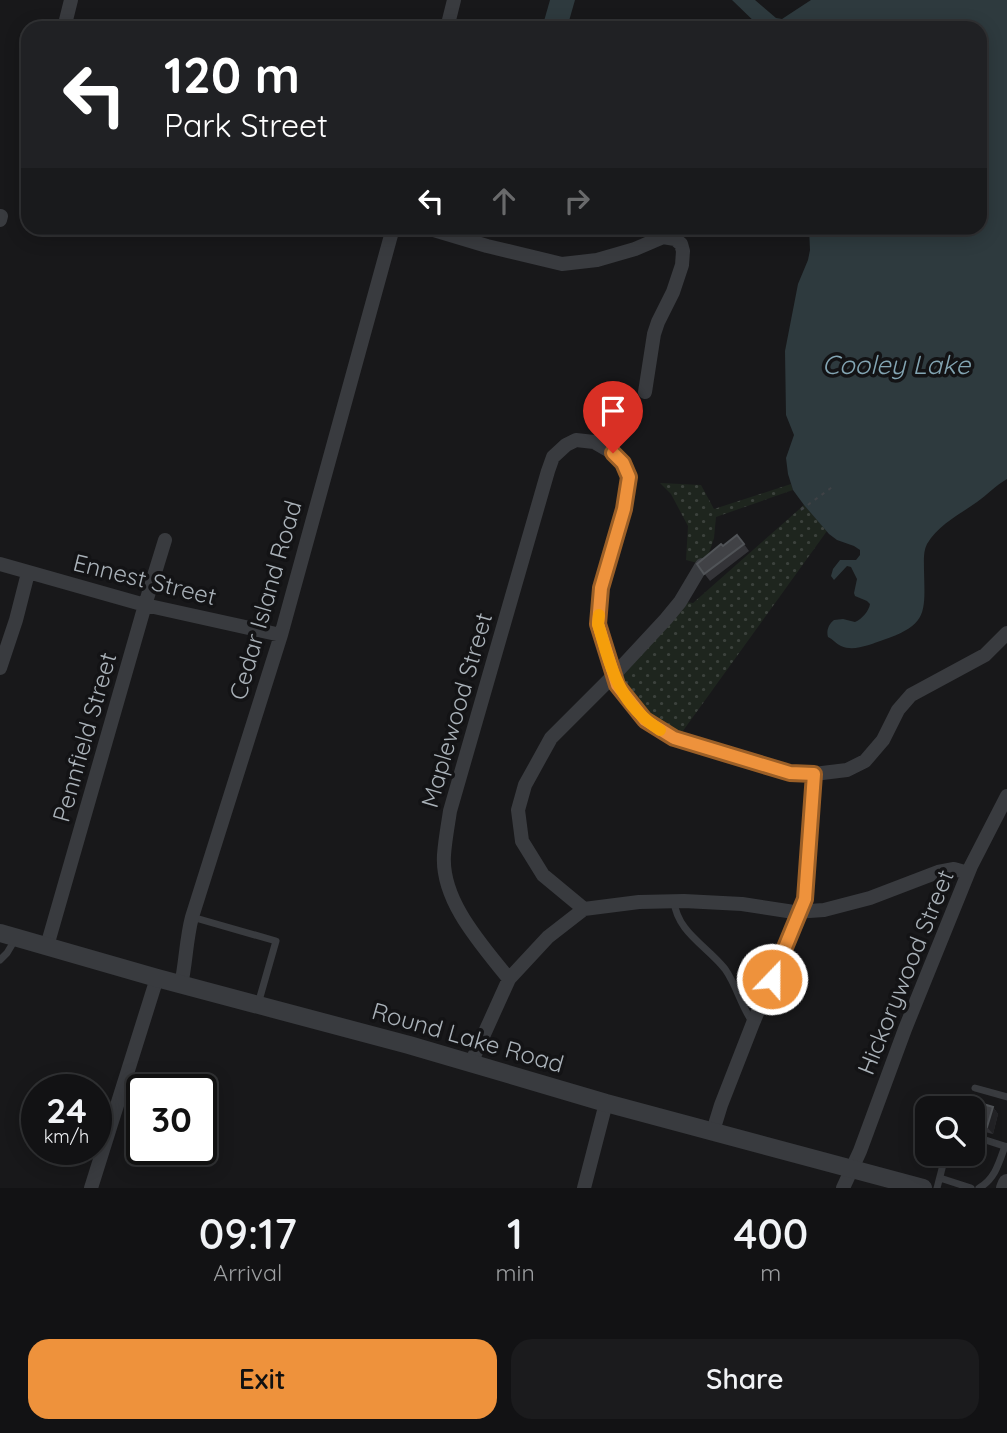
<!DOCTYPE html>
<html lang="en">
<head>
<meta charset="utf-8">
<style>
  :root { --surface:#121214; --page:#1b1b1d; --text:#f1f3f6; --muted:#9c9ea0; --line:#313234; --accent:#ee923c }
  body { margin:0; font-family:Quicksand,sans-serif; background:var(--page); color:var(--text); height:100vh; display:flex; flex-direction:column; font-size:26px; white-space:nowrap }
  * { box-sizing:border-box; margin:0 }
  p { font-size:23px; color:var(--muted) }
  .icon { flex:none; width:38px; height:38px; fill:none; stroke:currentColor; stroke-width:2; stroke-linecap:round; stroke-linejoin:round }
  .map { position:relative; height:1188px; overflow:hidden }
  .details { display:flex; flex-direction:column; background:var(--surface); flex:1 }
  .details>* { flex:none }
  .top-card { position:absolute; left:21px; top:21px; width:966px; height:214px; border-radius:21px; box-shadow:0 4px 18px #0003,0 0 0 2px var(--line); background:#202124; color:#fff; overflow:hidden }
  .controls { position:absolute; left:915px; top:1096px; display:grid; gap:14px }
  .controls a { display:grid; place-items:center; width:70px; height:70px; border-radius:14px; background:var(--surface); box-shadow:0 4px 18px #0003,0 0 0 2px var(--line); font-size:35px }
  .speed { position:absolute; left:21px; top:1074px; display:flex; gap:14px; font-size:35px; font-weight:700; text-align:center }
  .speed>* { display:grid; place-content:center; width:91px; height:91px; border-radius:50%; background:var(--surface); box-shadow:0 4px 18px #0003,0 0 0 2px var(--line); line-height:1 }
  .speed small { font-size:18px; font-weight:400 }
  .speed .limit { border:4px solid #111; border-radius:10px; background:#fff; color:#111 }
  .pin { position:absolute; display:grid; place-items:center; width:60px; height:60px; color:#fff; margin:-72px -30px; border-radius:50% 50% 50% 0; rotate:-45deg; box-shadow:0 0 7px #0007 }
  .pin .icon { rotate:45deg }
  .me { position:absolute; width:77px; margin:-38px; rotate:22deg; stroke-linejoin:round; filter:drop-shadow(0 0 5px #0008) }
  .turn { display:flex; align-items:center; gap:24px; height:147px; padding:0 28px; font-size:32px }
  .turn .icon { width:91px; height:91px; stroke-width:2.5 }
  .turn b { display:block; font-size:49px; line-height:60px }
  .lanes { display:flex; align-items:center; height:66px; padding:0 28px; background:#0003; justify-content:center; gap:35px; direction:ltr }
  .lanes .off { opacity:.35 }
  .eta { display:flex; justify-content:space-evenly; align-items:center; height:119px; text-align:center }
  .eta b { font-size:42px; font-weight:600; line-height:49px }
  .action { display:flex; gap:14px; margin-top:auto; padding:14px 28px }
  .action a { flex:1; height:80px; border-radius:21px; background:var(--accent); color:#111; font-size:28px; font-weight:600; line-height:80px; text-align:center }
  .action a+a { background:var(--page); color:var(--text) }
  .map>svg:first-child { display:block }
</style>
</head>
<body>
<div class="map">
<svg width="1007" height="1188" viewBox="0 0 1007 1188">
  <defs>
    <pattern id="park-dots" width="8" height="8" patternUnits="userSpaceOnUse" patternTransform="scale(1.75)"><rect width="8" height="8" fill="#1e251e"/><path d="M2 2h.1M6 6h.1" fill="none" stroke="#3c423d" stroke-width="1.8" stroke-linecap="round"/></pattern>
  </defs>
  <rect width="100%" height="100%" fill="#18181a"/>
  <path fill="url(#park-dots)" d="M660,483L701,485L714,509L791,484L793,490L716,517L714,538L705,565L686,560L688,526L671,494Z
    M804,505L827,531L680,735L660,725L627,691L620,674L686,602L693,603Z"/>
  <path fill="#2e3a3e" d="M550,0H575L567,28H542Z
    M732,0H755L776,18L782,19L811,0H1007V479C995,486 987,495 977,502C959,515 939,524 927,544C923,552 924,561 924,570C925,613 928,625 883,640C871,644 854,652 841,646C836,644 833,639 828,637C826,630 829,624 834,620L843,619L855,622C862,619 869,611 870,604L867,601L855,596L854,593L857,579L851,567L847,566L834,580L831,576L833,569L840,560H856L860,555V550L854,546L837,540L829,534L804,505L793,490L788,474L786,458L794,435L786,415L785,351L798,284L808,260L810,250L809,228H980V28H761Z"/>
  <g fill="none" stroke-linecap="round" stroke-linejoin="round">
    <path stroke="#3f4246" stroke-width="2" stroke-dasharray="3.5 5" stroke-linecap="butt" d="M801,510L835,485"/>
    <path stroke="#393b3f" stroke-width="7" d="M674,901C677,932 707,946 725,969C737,986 741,1006 753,1023
      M192,917L276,941L258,1004
      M0,960L7,953L16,938
      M975,1088L1007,1097
      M973,1136L1007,1147
      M940,1178L971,1188
      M937,1188L946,1153
      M979,1188C995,1179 999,1163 1005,1146"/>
    <path stroke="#393b3f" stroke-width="14" d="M64,28L71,0
      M447,28L454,0
      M0,220L1,216
      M427,228L487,246L562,264L597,260L635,249L663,237L675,239L681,244L683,251L682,265L673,292L658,322L654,334L645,392
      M0,564L145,605L281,635
      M0,668L16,620L28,573
      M584,909L543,875L522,841L518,810L525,785L551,738L614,675L666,619L680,602L702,565
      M47,946L145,605L165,540
      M509,979C482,945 441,901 444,855C445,840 448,825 450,811L548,471L553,457L566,445L576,440L594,442L613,453L623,463L629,477L624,509L601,588L598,624L617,685L645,720L674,738L791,773L814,774L847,770L865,761L883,740L898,710L911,695L985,655L1007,633
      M181,985C186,962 186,940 192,917L281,635L393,228
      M471,1063L509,979L548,937L584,909L639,902L684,901L742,904L794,912L824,910L870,898L938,872L954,869L968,873
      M713,1131L721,1105L753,1023L805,899L814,774
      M91,1188L157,978
      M584,1188L606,1103
      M843,1188L860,1151L905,1029L971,866L1007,796"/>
    <path stroke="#393b3f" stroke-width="18" d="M0,933L157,978L409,1045L606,1103L923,1188
      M1005,1188L1007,1183"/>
  </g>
  <path fill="#343438" d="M744,544L749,551L710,581L697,564Z
    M993,1107L998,1114L993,1134L973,1129V1108Z"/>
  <path fill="#232326" d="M993,1107L998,1114L993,1134L987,1127Z"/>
  <path fill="#414246" stroke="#515458" stroke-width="2" d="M737,535L744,544L704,574L697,564L721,544L723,546Z
    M973,1101L993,1107L987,1127L973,1123V1108H971Z"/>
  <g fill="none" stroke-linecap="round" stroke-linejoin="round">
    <g stroke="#9b5f27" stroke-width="18">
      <path id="route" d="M613,453L623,463L629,477L624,509L601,588L598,624L617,685L645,720L674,738L790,773L814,774L805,899L772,979"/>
    </g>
    <use href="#route" stroke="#ee923c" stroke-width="12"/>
    <path stroke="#f59e0b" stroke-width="12" d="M599,615L598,624C611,668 618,703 660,730"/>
  </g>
  <g text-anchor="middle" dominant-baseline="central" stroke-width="7" stroke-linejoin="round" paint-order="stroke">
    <g font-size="24" fill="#aab2b9" stroke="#131315">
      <text transform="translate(145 579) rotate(14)">Ennest Street</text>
      <text transform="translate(265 600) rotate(-74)">Cedar Island Road</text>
      <text transform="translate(456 710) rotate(-74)">Maplewood Street</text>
      <text transform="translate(84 737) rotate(-74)">Pennfield Street</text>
      <text transform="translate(905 972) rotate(-68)">Hickorywood Street</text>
      <text transform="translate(468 1037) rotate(16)">Round Lake Road</text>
    </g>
    <g font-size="26" font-style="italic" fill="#83a5b3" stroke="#131315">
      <text x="896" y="364">Cooley Lake</text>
    </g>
  </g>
</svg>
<div class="controls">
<a><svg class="icon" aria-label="search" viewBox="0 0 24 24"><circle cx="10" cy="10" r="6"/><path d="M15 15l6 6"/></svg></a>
</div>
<div class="speed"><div>24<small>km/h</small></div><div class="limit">30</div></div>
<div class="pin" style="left:613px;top:453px;background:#d93025"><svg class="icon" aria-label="arrive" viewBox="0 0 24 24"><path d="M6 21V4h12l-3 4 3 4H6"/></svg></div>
<svg class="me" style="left:772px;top:979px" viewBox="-20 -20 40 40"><circle r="17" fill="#ee923c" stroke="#fff" stroke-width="3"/><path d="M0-11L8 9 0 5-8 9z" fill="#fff"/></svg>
<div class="top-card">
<div class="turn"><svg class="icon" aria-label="left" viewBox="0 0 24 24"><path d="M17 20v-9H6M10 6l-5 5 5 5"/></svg><div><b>120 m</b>Park Street</div></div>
<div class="lanes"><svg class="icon" aria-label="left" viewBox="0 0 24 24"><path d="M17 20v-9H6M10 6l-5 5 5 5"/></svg><svg class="icon off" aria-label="ahead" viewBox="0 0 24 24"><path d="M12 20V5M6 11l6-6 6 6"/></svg><svg class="icon off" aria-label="right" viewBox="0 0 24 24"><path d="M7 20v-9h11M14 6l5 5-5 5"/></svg></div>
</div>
</div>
<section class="details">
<div class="eta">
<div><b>09:17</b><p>Arrival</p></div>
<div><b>1</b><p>min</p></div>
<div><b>400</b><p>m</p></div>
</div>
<div class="action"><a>Exit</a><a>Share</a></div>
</section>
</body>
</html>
